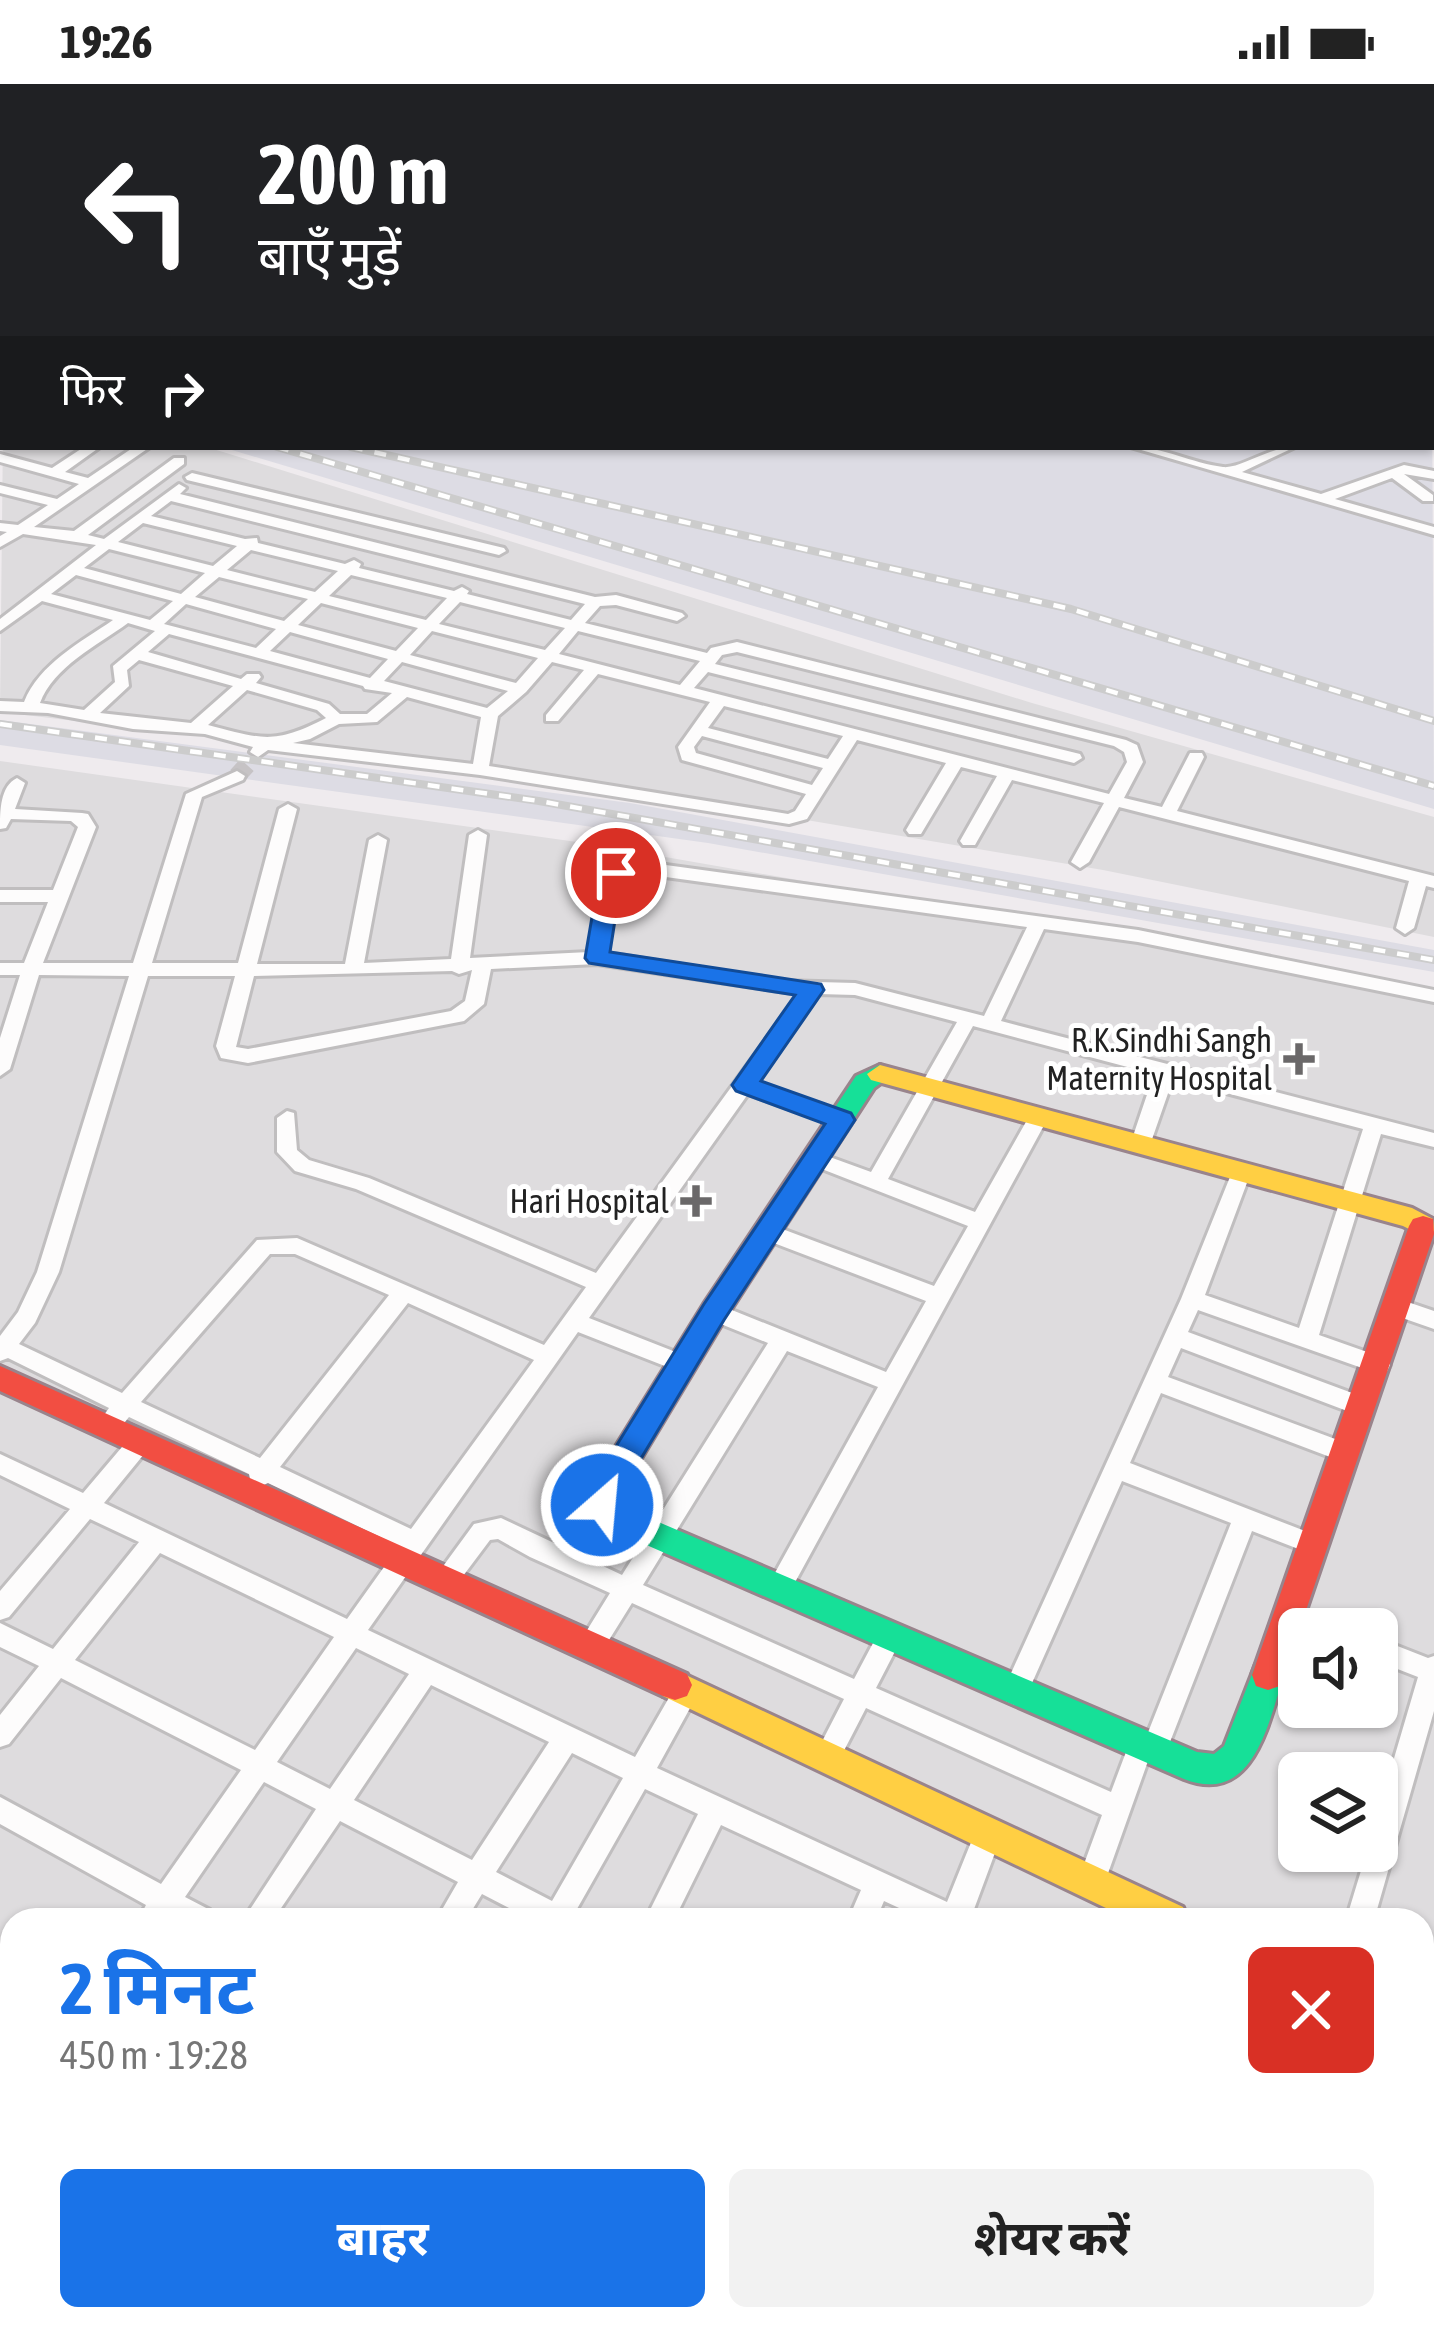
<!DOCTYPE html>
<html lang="hi">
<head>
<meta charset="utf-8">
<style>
  :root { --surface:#fff; --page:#f2f2f2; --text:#222; --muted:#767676; --accent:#1a73e8 }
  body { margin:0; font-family:"Asap Condensed","Noto Sans Devanagari",sans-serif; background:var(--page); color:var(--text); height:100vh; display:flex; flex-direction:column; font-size:45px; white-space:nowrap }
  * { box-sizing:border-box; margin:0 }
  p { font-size:39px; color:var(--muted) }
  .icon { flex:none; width:66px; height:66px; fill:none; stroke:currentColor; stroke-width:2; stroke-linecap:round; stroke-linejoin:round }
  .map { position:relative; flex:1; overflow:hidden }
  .sheet { position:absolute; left:0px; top:1824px; width:1434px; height:423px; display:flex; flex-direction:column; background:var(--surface); border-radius:36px 36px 0 0; box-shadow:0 3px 9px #0004 }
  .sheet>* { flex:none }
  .hud { position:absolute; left:0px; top:0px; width:1434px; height:366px; box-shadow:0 3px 9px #0004; background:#202124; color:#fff; overflow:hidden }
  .tools { position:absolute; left:1278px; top:1524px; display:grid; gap:24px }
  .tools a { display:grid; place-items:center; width:120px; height:120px; border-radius:18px; background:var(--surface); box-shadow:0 3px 9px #0004; font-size:60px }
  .pin { position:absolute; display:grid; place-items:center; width:102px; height:102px; color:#fff; margin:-51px; border:6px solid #fff; border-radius:50%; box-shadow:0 3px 12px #0007 }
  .me { position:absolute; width:132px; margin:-66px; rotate:27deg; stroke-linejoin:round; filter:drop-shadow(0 0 9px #0008) }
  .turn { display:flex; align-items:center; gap:42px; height:252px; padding:0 60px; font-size:54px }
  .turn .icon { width:156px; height:156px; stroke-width:2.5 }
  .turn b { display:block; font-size:84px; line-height:102px }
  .then { display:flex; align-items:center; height:114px; padding:0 60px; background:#0003; gap:24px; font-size:45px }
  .round { display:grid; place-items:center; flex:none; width:126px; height:126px; border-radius:18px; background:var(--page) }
  .overview { display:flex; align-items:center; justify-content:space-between; height:204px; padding:0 60px }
  h1 { font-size:72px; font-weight:700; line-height:90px; color:var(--accent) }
  .primary-button { display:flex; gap:24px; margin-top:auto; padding:24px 60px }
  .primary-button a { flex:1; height:138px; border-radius:18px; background:var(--accent); color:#fff; font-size:48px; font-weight:700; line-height:138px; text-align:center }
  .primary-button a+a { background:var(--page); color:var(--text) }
  .status { display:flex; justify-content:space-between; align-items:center; height:84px; padding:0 60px; background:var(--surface); direction:ltr }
  .status svg { height:33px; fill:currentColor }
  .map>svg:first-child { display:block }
</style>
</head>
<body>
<div class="status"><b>19:26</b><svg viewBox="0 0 49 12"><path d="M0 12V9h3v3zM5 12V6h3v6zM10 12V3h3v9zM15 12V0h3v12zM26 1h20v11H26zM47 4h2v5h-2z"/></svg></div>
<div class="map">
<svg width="1434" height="2245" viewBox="0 0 1434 2245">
  <rect width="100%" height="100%" fill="#efebee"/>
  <path fill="#dedcde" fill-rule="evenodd" d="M3,347V363H207L1032,619L1434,733V853L1103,786L569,696L0,628Z
    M0,677L591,760L1434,907V2245H0ZM1299,1545H1377V1623H1299ZM1299,1689H1377V1767H1299ZM12,1836H1422V2235H12Z"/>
  <path fill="#dddce4" d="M0,0H452L3,3V298Z
    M523,0H944L967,3H519Z
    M1431,65L1434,725L222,363H1431Z
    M0,636L630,719L1434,866V888L708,759L0,661Z"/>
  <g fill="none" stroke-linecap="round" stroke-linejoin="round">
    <path fill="#c8e0c0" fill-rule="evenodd" d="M461,0H479L459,3Z
      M3,294V307L0,308V295Z"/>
    <path stroke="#c6c3c5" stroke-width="18" stroke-dasharray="18 9" stroke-linecap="butt" d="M237,692L247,681"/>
    <g stroke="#c0bebf" stroke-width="6">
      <path id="street" d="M1406,0H1434V5Z
        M1431,24H1434V30H1431Z
        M1431,137H1434V143H1431Z
        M1431,191L1434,192V200L1431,199Z
        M1431,224H1434V232H1431Z
        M1431,281L1434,282V290L1431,289Z
        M1431,315H1434V323H1431Z
        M1431,340L1434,341V349L1431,348Z
        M84,363H100L65,388L88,394L134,363H150L34,443L74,447L174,374H184V380L88,451L104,455L179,400L186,404L180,410L595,513L616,511L682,529L685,532L677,537L616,521L600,522L585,539L707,569L711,564L737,558L1126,656L1137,661L1143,678L1124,714L1162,723L1190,669H1202L1204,673L1177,727L1434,792V804L1426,802L1414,844L1405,850L1396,844L1409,797L1119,723L1089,778L1080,784L1071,778L1104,719L1012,696L975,761H963L960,757L997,692L961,683L921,750H909L906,746L946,679L857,656L807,735L789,740L480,691L268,666L258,673L250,668L253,663L205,650L133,645L48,629L0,627V617L24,618C39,580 81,558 113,536L42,517L0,547V535L96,461L23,450L0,463V452L7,448L0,447V439L18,441L48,421L0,409V401L57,415L79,400L0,378V370L52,384ZM171,417L585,520L571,536L467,510L469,507L462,503L454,507L359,484L361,480L354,476L345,480L258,459L257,454L245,455L151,432ZM143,439L237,462L213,482L118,458ZM109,465L205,489L181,510L84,484ZM251,466L338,487L315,508L227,486ZM76,491L173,517L150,536L51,510ZM351,491L447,514L426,536L329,512ZM219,493L308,515L284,537L195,513ZM460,518L565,544L545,566L439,540ZM321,519L418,544L396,567L298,541ZM186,520L276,545L256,564L164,540ZM128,539L155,547L113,582L115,598L84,626L40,619C53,583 98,561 128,539ZM432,547L538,574L516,599L410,571ZM578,547L700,577L680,601L559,570ZM290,548L388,575L370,594L270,567ZM169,550L363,602L365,605L392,609L367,630H340L329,620L256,599L261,593L259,590H247L241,595L148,568ZM737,568L1114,662L1124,668L1127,678L1109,710L694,604L708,588L1074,679L1082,674L1080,670L715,580L722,571ZM139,576L233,602L191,639L100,629L129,602L127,586ZM402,578L508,607L487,624L384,597ZM552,578L584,586L546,631V637H558L598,590L710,618L678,663L682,676L806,710L795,727L788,730L489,682L498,632L526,608ZM247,606L317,626L326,634C274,661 262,655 208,641ZM407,613L481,633L473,680L293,659L310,655L339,640L377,638ZM724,622L843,652L828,675L708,644ZM702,652L823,684L812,701L696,669L694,663Z
        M1131,363C1164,363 1191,379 1223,383C1241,385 1268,363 1295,363L1242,388L1321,410L1404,381L1434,387V395L1404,390L1433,411V417H1423L1392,394L1335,415L1434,443V451Z
        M192,389L504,464L506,467L499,471L187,396L185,393Z
        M237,687L245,692L243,696L202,713L152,879H238L279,725L288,720L297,725L257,880H345L369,756L378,751L387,756L364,879L451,875L469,751L478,746L487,751L470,874L589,868L600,798L618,780L644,778L1138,846L1434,906V918L1138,858L1044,845L1001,937L1434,1049V1063L1381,1050L1319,1251L1387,1275L1390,1281L1387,1287L1379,1290L1198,1226L1188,1248L1371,1316L1374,1323L1371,1330L1363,1332L1355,1330L1181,1264L1168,1293L1354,1362L1358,1369L1354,1376L1346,1379L1338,1376L1161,1309L1130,1379L1323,1454L1326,1461L1323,1468L1314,1471L1252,1447L1163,1676L1154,1679L1148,1677L1101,1809L1091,1812L1081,1809L1077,1799L1102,1731L866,1624L836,1682L827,1685L818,1682L814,1673L844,1615L632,1519L599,1572L590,1575L581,1572L577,1564L581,1556L610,1509L530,1473L498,1455L490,1456L454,1504L445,1507L436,1504L433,1496L474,1440L501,1434L622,1491L768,1259L706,1234L703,1228L706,1222H722L886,1288L926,1217L761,1154L758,1148L761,1142L769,1140L934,1202L968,1142L809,1080L806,1075L816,1068L871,1088L957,938L855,911L819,910L757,998L849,1031L852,1036L849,1041H835L748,1010L589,1234L691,1274L694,1280L691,1286L683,1289L675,1286L578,1248L368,1546L635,1673L678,1598L687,1594L696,1598L700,1606L657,1684L947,1818L978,1741L988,1737L998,1741L1002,1750L970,1836H925L884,1817L876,1836H848L861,1806L721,1741L674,1836H645L698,1730L645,1705L573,1832L575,1836H532L482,1810L466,1836H436L458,1798L340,1737L273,1836H243L316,1725L264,1698L185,1813L210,1826L214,1836H138L146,1821L0,1740V1713L161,1800L241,1686L61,1594L9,1660L0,1663V1631L39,1582L0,1563V1539L53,1565L139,1458L90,1435L9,1533L0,1536V1507L70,1425L0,1391V1370L83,1409L133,1350L141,1347L149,1350L153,1357L149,1364L104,1419L347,1535L399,1462L268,1399L259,1403L251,1400L249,1390L129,1333C120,1344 115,1354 100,1349L96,1342L109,1324L8,1274L0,1277V1252L18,1228L37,1188L129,892L39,891L10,985L0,992V954L20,891H0V879H24L48,818H0V806H53L78,743L71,737L11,735L6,744L0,745C0,727 0,702 17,694L25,699L15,725L82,729L88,730L96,743L43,879H133L186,710ZM629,790H644L1027,843L984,932L855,899L782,897L607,869L618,800ZM597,880L799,910L596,1189L369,1094L309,1076L297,1066L294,1029L287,1027L277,1034V1068L295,1087L356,1105L586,1203L544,1261L297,1154L257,1156L122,1309L19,1260L35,1239L59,1188L148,892H235L216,962L221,974L248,979L464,937L484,920L491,885ZM472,886L465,917L451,927L248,965L236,963L254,892L452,887L459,890ZM973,942L1154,990L1130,1061L1140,1068L1150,1061L1173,995L1363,1045L1299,1244L1205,1211L1251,1088L1241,1080L1234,1083L1181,1215L1002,1609L1006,1617L1015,1621L1024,1617L1122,1397L1231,1439L1147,1651L1141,1649L1132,1652L1111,1708L876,1604L903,1552L899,1544L890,1541L881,1544L854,1595L643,1501L787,1267L878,1303L766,1505L769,1513L778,1516L787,1513L1048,1034L1038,1027L1031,1029L975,1128L888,1095ZM270,1170H295L389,1211L260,1374L141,1318ZM408,1219L534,1276L411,1445L280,1383ZM160,1469L334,1553L255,1666L75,1576ZM356,1564L409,1590L330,1705L277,1678ZM431,1601L549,1658L472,1776L354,1716ZM572,1669L623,1694L552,1817L496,1788Z
        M1399,1215L1434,1227V1245L1391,1230L1388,1224L1391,1218Z
        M1290,1519L1336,1537L1340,1545H1299L1281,1538L1278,1530L1281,1522Z
        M1377,1554L1428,1574L1434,1572V1627L1374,1836H1346L1367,1767H1377V1732L1418,1593L1377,1577Z
        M0,1932L12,1938V1969L0,1963Z
        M12,2017V2058L0,2064V2023Z
        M1422,2050L1434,2055V2086L1422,2081Z
        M307,2235H341L337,2245H303Z
        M473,2235H518L522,2245H477Z
        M657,2235H690L686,2245H653Z
        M767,2235H800L796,2245H763Z
        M898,2235H944L948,2245H902Z
        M1108,2235H1140L1137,2245H1105Z
        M1228,2235H1260L1257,2245H1225Z
        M1326,2235H1372L1376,2245H1330Z"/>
    </g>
    <g stroke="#99848c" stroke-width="6">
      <path id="fast" d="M969,0H1004L1006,3H971Z
        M3,340V351L0,352V341Z
        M880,981L893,990L874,1004L724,1236L619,1411L621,1422L1197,1668L1214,1670L1224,1662L1256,1580L1268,1576L1280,1580L1284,1591C1268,1640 1253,1722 1184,1695L596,1439L588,1410L592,1401L704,1220L856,992Z
        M1422,1934L1434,1939V1978L1422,1973Z"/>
    </g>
    <g stroke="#99848c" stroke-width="6">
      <path id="slow" d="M1007,0H1040L1042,3H1009Z
        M880,981L1412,1124L1433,1135L1434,1147L1423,1152L1403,1142L871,996L867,990Z
        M675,1586L1183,1823L1188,1836H1131L663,1612L658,1601L663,1590Z
        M0,2074L12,2079V2121L0,2116Z"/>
    </g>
    <g stroke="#99848c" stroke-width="6">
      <path id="jam" d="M1431,55H1434V63H1431Z
        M1423,1132L1433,1135L1434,1150L1284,1591L1280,1602L1268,1606L1256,1602L1252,1591L1409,1142L1413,1135Z
        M0,1282L687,1590L692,1601L687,1612L675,1616L663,1612L0,1307Z
        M218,2235H271L276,2245H222Z"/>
    </g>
    <use href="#street" fill="#fdfcfc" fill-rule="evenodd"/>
    <use href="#fast" fill="#16e098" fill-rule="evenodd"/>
    <use href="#slow" fill="#ffcf43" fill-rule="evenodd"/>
    <use href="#jam" fill="#f24e42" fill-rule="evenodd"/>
    <g stroke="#ccc" stroke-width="8">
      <path id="rail" d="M277,363L1434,702
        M351,363L1071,525L1434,637
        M0,640L539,717L1434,876"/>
    </g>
    <use href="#rail" stroke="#fff" stroke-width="4.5" stroke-dasharray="12" stroke-linecap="butt"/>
  </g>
  <path fill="#1a73e8" stroke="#114b97" stroke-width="3" d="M616,782L627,789L621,798L610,868L821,900L824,906L761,997L851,1029L855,1036L724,1236L618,1413L612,1431L602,1435L591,1431L586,1421L592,1401L704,1220L825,1040L736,1007L732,1001L795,911L589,879L585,874L598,798L607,784Z"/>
  <g fill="#6a6869" stroke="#fff" stroke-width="4.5">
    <path d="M1293 957h12v12h12v12h-12v12h-12v-12h-12v-12h12z"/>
    <path d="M690 1099h12v12h12v12h-12v12h-12v-12h-12v-12h12z"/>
  </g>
  <g text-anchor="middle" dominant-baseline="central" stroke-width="10" stroke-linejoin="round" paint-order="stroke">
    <g font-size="33" fill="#222" stroke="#fff" text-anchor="end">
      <text x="1272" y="956">R.K.Sindhi Sangh<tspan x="1272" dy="38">Maternity Hospital</tspan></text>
      <text x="669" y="1117">Hari Hospital</text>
    </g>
  </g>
</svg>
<div class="tools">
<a><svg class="icon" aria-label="sound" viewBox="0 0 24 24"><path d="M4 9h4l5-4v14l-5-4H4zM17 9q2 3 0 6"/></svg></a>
<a><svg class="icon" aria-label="layers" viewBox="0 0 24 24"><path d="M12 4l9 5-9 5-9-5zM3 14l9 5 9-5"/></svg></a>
</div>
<div class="pin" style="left:616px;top:789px;background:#d93025"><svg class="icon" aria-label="arrive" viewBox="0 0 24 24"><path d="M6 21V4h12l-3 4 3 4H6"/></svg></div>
<svg class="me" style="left:602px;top:1421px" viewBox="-20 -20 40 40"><circle r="17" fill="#1a73e8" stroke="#fff" stroke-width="3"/><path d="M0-11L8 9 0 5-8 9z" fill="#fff"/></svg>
<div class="hud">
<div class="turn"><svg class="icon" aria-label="left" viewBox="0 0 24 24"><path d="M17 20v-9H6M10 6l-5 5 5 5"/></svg><div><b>200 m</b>बाएँ मुड़ें</div></div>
<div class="then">फिर<svg class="icon" aria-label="right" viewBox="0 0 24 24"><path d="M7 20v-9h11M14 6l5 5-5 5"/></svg></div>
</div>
<section class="sheet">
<div class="overview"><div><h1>2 मिनट</h1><p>450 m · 19:28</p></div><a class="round" style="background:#d93025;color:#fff"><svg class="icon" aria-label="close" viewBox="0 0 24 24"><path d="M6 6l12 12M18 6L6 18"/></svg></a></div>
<div class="primary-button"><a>बाहर</a><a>शेयर करें</a></div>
</section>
</div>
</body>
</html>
